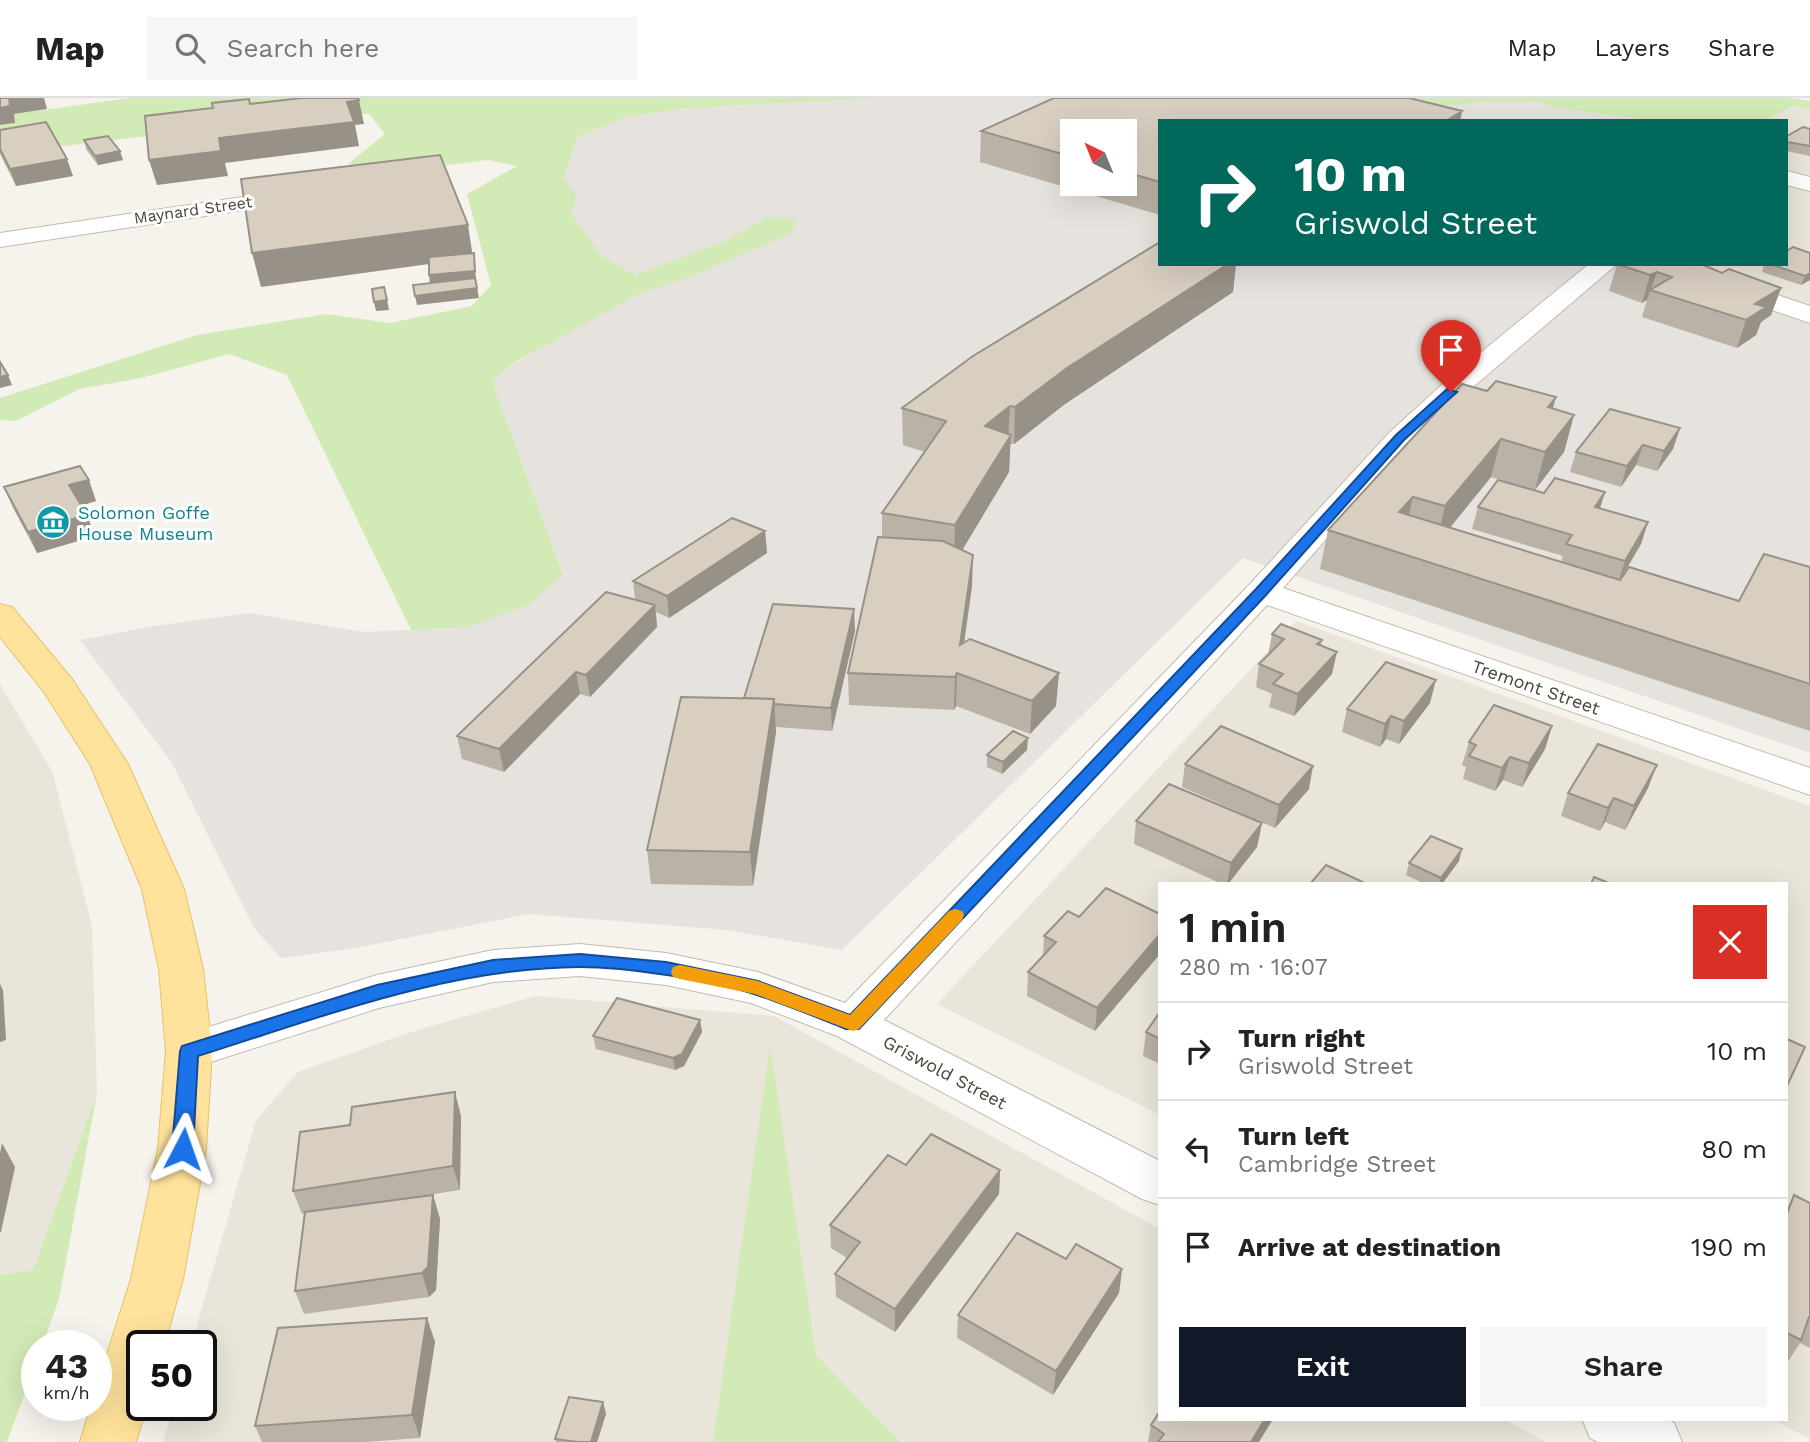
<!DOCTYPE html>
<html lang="en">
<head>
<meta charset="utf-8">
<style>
  :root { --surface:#fff; --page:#f6f6f6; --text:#222; --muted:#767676; --line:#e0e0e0; --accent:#111827 }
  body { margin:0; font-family:"Work Sans",sans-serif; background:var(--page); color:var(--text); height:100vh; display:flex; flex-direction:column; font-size:26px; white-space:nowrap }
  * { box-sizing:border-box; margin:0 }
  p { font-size:23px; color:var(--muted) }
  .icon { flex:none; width:38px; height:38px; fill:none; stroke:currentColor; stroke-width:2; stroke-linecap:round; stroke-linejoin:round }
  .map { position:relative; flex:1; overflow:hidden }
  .sheet { position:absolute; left:1158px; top:784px; width:630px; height:539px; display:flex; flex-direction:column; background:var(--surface); border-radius:0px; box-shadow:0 7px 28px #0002 }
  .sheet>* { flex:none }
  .guide { position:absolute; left:1158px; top:21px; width:630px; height:147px; border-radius:0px; box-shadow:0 7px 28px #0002; background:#00695c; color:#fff; overflow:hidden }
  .needle { width:46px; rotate:317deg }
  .controls { position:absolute; left:1060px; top:21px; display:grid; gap:14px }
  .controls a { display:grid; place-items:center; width:77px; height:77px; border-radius:0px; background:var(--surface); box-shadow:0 7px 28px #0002; font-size:35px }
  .speed { position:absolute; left:21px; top:1232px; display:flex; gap:14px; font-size:35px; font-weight:700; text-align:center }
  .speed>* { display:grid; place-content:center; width:91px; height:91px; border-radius:50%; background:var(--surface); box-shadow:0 7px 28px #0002; line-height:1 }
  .speed small { font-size:18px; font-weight:400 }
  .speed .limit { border:4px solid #111; border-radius:10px; background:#fff; color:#111 }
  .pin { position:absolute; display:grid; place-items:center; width:60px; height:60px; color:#fff; margin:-72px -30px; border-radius:50% 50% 50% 0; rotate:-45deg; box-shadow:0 0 7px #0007 }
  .pin .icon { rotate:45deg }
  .me { position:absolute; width:77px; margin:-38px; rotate:4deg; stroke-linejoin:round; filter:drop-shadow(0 0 5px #0008) }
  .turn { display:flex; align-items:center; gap:24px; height:147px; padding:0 21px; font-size:32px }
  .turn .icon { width:91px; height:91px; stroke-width:2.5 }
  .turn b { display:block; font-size:49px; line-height:60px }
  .round { display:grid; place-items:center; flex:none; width:74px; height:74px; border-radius:0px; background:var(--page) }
  .headline { display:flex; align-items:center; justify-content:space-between; height:119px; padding:0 21px }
  h1 { font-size:42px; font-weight:600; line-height:52px }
  .cta { display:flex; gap:14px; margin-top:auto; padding:14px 21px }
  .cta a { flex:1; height:80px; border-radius:0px; background:var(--accent); color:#fff; font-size:28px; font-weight:600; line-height:80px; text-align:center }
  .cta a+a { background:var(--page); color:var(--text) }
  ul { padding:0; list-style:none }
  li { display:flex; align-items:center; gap:21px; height:98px; padding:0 21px; border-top:2px solid var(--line) }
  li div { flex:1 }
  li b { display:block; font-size:26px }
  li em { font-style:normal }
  header { display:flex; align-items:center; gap:42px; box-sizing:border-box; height:98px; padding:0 35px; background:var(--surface); border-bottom:2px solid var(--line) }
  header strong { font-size:33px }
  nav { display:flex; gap:38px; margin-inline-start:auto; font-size:24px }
  .search { width:490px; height:63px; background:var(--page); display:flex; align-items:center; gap:18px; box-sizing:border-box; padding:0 24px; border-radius:0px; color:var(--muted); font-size:26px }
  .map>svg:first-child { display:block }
</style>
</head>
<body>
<header>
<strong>Map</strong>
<div class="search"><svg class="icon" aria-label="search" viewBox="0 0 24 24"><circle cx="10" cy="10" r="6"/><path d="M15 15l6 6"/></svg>Search here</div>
<nav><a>Map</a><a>Layers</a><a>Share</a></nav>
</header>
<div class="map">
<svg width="1810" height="1344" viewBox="0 0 1810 1344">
  <rect width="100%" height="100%" fill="#f6f3ec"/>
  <path fill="#eae5da" d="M1794,8L1810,12V226L1641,166H1787V23H1764Z
    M1296,523L1810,708V1341L1771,1321H1787V786H1160V1017L937,906Z
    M0,586L53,675L92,829L97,995L33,1172L0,1177Z
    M535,898L774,918L1160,1131V1321H1504L1546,1344H901L816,1257L770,950L713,1344H163L174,1307H201V1248H191L256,1022L298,974L411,934Z"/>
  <path fill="#e6e2dd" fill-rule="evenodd" d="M887,0H1383L1538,4L1557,10L1656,23H1160V166H1641L1810,226V655L1243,460L842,852L727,832L529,816L350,851L281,860L254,830L172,665L80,542L154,528L250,515L363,534L468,529L563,477L492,283L636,177L602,158L571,115L577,98L564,82L577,39L627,19L687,10ZM1073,33H1125V86H1073Z"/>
  <path fill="#d2eab5" d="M130,0H887L687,10L627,19L577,39L564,81L577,98L571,115L602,158L636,177L726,143L767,119L797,120L791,135L690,179L639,196L519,262L492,283L563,477L526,508L468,529L411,532L287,277L229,256L141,280L79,291L16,323L0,322V300L197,237L326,216L390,225L472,208L491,187L467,96L517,68L488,62L392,74L348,66L385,36L369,16L269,11L206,31L56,49H0V27L15,25L14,16Z
    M1383,0H1790L1810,3V12L1794,8L1764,23H1656L1557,10L1538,4L1490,3L1442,8Z
    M770,947L816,1257L901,1344H713Z
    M97,995L59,1201L42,1248H37V1262L7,1344H0V1177L33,1172Z"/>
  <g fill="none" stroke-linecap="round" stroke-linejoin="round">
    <g stroke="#c2bbae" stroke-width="2">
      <path id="minor" d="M1787,73L1810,79V93L1787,87Z
        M296,91L304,93L307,98L304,103L0,149V135Z
        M1589,166H1617L1466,295L1410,346L1283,490L1810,670V697L1267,507L884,922L1160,1063V1107L1142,1101L837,938L751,905L666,887L580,878L493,884L379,910L189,971L173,966L166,953L173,940L377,877L493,852L580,846L666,855L758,874L845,905L1249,487L1390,334L1446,283Z
        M1649,166H1686L1810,208V225L1652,171Z
        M1582,1321H1667L1674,1325L1682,1344H1598L1590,1340Z"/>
    </g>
    <g stroke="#e6c16a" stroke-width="2">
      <path id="major" d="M0,506L12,509L72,581L128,666L184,791L203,871L212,953L206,1051L183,1181L164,1248H142V1307H147L136,1344H80L91,1307H96V1291L131,1181L158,1051L166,953L159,871L142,791L90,666L44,594L0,539Z"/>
    </g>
    <use href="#minor" fill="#fff" fill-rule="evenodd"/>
    <use href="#major" fill="#ffe39c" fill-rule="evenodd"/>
  </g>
  <path fill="#bab2a6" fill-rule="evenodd" d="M1054,0H1409L1462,13L1460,23H1160V117L980,64L981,33ZM1073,33H1125V86H1073Z
    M1810,31V58L1787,53V38Z
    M0,32L73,78L16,88L0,56Z
    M84,42L123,62L98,67L86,51Z
    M1810,155V182L1801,187L1762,174L1764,166H1787Z
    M1160,166H1236L1233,194L1065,306L1014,346H1010L1009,374L962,452L972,488L964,545L1056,608L1030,636L956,608L954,612L849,607L848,575L882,439V415L925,354L903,347L902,310Z
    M1617,166L1722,175L1781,190L1771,217L1761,224L1756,237L1737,250L1642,219L1647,202L1642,205L1609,193Z
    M1487,293L1574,317L1564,354L1535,392L1491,379L1450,429L1561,464L1563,458L1472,431L1478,409L1544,395L1605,394L1600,411L1648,424L1641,446L1620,482L1739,503L1810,469V633L1320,471L1328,432Z
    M1680,330L1673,351L1657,373L1636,367L1621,389L1570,374L1576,354Z
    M4,389L96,403L81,407L95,438L37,455L13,410Z
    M765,433L767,455L669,520L656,514L657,529L590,599L580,596L504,674L462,661L457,638L635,502L633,483Z
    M855,533L832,633L776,629V634L753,788L651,786L647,752L744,600Z
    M1272,536L1322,542L1321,548L1332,576L1294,618L1269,609L1272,596L1256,589L1259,566L1268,557Z
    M1430,605L1399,646L1386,641L1380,649L1342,634L1347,611Z
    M1552,628L1545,651L1522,689L1503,682L1495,693L1463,681L1466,669L1462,667L1469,644Z
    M1027,652L1002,676L987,669V657Z
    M1185,666L1309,691L1275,730L1182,689Z
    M1648,690L1625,732L1605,724L1600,733L1561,718L1568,695Z
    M1136,723L1262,725L1257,749L1228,786H1222L1134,746Z
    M1459,763L1442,786H1425L1406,777L1409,765Z
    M1160,816L1095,933L1027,898L1028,874L1043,859L1044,838L1079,819Z
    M1160,914V966L1143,958L1146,934Z
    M700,922L702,934L684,968L675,972L596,951L593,938Z
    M461,1018L460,1092L408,1100L433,1097L440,1121L436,1192L429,1199L304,1216L295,1193L305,1116H302L293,1093Z
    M906,1067L1000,1072L999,1096L895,1234L836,1199L835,1176L847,1160L831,1150L830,1127Z
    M1794,1097L1810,1105V1250L1800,1245L1787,1265V1110Z
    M1066,1161L1122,1171L1119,1195L1053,1297L957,1240L958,1217Z
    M427,1220L435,1244L420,1340L365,1344H262L255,1328Z
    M603,1304L606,1316L597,1344H556L555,1341Z
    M1151,1327L1259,1344H1148Z"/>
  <path fill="#979187" d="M9,0H44L47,11L14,16L15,25L0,27V10Z
    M359,2L364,26L355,27L359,48L225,65L228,78L157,87L149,62L219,40L347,4Z
    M1462,13L1460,23H1446Z
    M120,53L123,62L98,67L95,58Z
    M67,61L73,78L16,88L10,71Z
    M468,127L473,160L261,189L252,155Z
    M474,155L476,182L430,186L429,177Z
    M1228,166H1236L1233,194L1065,306L1014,346L1015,309L1067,270Z
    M1657,174L1647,202L1642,205L1650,177Z
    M1810,175V182L1801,187L1805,178Z
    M477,190L479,200L417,207L415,198Z
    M1781,190L1771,217L1761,224L1756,237L1737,250L1746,222L1755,206Z
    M387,202L389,212L376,213L374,204Z
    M8,277L12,287L0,290V279Z
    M1556,299L1546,336L1548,309Z
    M1010,308L1008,341L1011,337L1009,374L954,466L955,427L985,328Z
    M1574,317L1564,354L1535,392L1545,354Z
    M1680,330L1673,351L1657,373L1664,353Z
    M1501,341L1491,379L1436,447L1445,408Z
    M1643,347L1636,367L1621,389L1627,368Z
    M89,382L96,403L77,409L69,387Z
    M1605,394L1598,415L1595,409Z
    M1413,399L1404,437L1391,453L1399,414Z
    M87,417L95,438L37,455L28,434Z
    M1648,424L1641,446L1618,485L1625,463Z
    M765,433L767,455L669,520L667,498Z
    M973,457L972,488L959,580L960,547Z
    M655,507L657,529L590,599L586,577Z
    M854,511L855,533L832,633L831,610Z
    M1337,554L1332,576L1294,618L1298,596Z
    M576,574L580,596L504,674L499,651Z
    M957,575L956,608L954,612L955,579Z
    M1059,575L1056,608L1030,636L1032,603Z
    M1436,582L1430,605L1399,646L1404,623Z
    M774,601L776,634L753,788L750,754Z
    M1391,618L1386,641L1380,649L1385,626Z
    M1552,628L1545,651L1522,689L1529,665Z
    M1028,640L1027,652L1002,676L1003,664Z
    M1510,659L1503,682L1495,693L1502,670Z
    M1657,667L1648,690L1625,732L1634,708Z
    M1313,668L1309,691L1275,730L1279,707Z
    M1614,700L1605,724L1600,733L1608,710Z
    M1262,725L1257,749L1228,786H1227L1231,765Z
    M1462,751L1459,763L1442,786H1439L1441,780Z
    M1160,836V856L1095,933L1097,910Z
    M0,886L3,892L6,942L0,944Z
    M700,922L702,934L684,968L675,972L673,960Z
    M455,994L461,1018L460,1092L453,1068Z
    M2,1045L15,1069L1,1134H0V1055Z
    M1000,1072L999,1096L895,1234V1211Z
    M433,1097L440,1121L436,1192L429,1199L422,1175Z
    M1122,1171L1119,1195L1053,1297L1056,1273Z
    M427,1220L435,1244L420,1340L412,1317Z
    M603,1304L606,1316L597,1344H591Z
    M1265,1321H1273L1259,1344H1251Z"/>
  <path fill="#d8cfc1" stroke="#979187" stroke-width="2" d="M0,0H9L10,8L0,10Z
    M302,0H358L359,2L347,4L354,24L219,40L221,53L149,62L145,18L213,10L212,5L249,1L250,6Z
    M1054,0H1409L1462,13L1446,23H1160V84L1125,74V33H1073V59L981,33Z
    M46,24L67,61L10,71L0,51V32Z
    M1803,29L1810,31V48L1787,44V38Z
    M108,38L120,53L95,58L84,42Z
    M440,57L468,127L252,155L241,81Z
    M1160,144V166H1228L1067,270L1015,309L1010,308L985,328L1011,337L955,427L882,415L946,323L902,310L973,258Z
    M1793,149L1810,155V175L1805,178L1770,166H1787V153Z
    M474,155L475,173L429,177V159Z
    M1617,166H1701L1722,175L1729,171L1781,190L1755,206L1766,209L1746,222L1650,192L1672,179L1657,174L1650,177Z
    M475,180L477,190L415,198L413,187Z
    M384,189L387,202L374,204L372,191Z
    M0,264L8,277L0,279Z
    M1496,283L1556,299L1548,309L1574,317L1545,354L1501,341L1445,408L1413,399L1399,414L1620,482L1629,469L1739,503L1764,456L1810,469V586L1328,432L1462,286L1487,293Z
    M1610,311L1680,330L1664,353L1643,347L1627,368L1576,354Z
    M80,368L89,382L69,387L87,417L28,434L4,389Z
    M1555,380L1605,394L1595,409L1648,424L1625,463L1566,446L1572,437L1478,409L1498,382L1544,395Z
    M732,420L765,433L667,498L633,483Z
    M878,439L943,443L973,457L960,547L970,541L1059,575L1032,603L957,575L955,579L848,575Z
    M606,494L655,507L586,577L576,574L499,651L457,638Z
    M773,506L854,511L831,610L774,606V601L744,600Z
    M1281,526L1322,542L1317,546L1337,554L1298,596L1273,586L1283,576L1259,566L1284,541L1272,536Z
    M1386,564L1436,582L1404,623L1391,618L1385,626L1347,611Z
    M681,599L774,601L750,754L647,752Z
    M1494,607L1552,628L1529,665L1510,659L1502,670L1469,658L1476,647L1469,644Z
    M1221,628L1313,668L1279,707L1185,666Z
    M1013,633L1028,640L1003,664L987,657Z
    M1598,646L1657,667L1634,708L1614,700L1608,710L1568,695Z
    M1169,686L1262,725L1231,765L1136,723Z
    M1431,738L1462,751L1441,780L1409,765Z
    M1326,767L1365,785L1364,786H1310Z
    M1594,779L1611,786H1591Z
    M1106,790L1160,816V836L1097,910L1028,874L1056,844L1044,838L1068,813L1079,819Z
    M617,900L700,922L682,956L673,960L593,938Z
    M1160,914V941L1146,934Z
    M1787,941L1805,949L1787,988Z
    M455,994L453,1068L293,1093L300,1034L350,1027L352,1009Z
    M931,1036L1000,1072L895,1211L835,1176L860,1144L830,1127L888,1057L906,1067Z
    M433,1097L428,1169L422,1175L295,1193L305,1114Z
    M1794,1097L1810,1105V1219H1809L1801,1242L1787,1235V1116Z
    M1017,1135L1066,1161L1076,1146L1122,1171L1056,1273L958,1217Z
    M427,1220L412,1317L255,1328L278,1230Z
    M569,1299L603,1304L591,1344H578L555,1341Z
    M1160,1313V1321H1265L1251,1344H1158L1164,1336L1151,1327Z"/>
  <path fill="#1a73e8" stroke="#114b97" stroke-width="2" d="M1447,291L1457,294L1404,342L1266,497L859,931H846C816,919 787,907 757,897C710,882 628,869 579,869C448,870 322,919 198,958L193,1051L190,1057L183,1059L175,1057L172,1051L180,953L182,948L377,887L493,862L580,856L666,864L758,883L850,917L1256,491L1396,337Z"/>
  <path fill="#f59e0b" d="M955,811L962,813L964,817L962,822L859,931L853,933L755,896L680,881L673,879L671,874L673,869L680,867L758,883L850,917L949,813Z"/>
  <defs>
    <g id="museum-disc" transform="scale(1.75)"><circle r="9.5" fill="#0f9aa8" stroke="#fff"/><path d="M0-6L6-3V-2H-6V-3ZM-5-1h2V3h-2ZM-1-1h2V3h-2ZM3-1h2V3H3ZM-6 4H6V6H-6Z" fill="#fff"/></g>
  </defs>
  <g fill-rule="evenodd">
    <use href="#museum-disc" x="53" y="424"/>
  </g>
  <g text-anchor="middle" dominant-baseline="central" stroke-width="6" stroke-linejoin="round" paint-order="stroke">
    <g font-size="16" fill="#4b4439" stroke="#fff">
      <text transform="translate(193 112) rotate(-8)">Maynard Street</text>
    </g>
    <g font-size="18" fill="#0d838f" stroke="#fff" text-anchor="start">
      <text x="78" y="414">Solomon Goffe<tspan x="78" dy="21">House Museum</tspan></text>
    </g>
    <g font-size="18" fill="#4b4439" stroke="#fff">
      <text transform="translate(1536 589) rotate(19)">Tremont Street</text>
      <text transform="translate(945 974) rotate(28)">Griswold Street</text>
    </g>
  </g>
</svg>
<div class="controls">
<a><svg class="needle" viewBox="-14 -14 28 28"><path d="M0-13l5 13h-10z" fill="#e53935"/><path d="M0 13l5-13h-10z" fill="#767676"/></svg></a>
</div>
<div class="speed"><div>43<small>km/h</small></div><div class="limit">50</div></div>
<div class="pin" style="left:1451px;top:294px;background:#d93025"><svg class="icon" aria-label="arrive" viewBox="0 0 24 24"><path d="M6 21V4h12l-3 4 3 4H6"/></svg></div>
<svg class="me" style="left:183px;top:1051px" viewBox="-20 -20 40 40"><path d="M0-17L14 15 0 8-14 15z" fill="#1a73e8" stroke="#fff" stroke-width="4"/></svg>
<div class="guide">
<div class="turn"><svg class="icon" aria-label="right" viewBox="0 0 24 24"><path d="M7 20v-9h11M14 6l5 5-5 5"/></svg><div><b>10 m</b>Griswold Street</div></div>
</div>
<section class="sheet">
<div class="headline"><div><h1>1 min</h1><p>280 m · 16:07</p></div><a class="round" style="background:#d93025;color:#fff"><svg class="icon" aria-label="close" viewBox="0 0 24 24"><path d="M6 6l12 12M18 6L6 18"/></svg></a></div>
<ul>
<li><svg class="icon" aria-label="right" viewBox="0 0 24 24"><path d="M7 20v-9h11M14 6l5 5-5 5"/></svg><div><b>Turn right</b><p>Griswold Street</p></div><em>10 m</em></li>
<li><svg class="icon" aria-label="left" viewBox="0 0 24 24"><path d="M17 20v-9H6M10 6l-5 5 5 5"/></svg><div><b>Turn left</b><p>Cambridge Street</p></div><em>80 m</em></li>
<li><svg class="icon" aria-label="arrive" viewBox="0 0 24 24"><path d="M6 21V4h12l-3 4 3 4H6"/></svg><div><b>Arrive at destination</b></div><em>190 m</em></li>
</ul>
<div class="cta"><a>Exit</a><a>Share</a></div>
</section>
</div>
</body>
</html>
